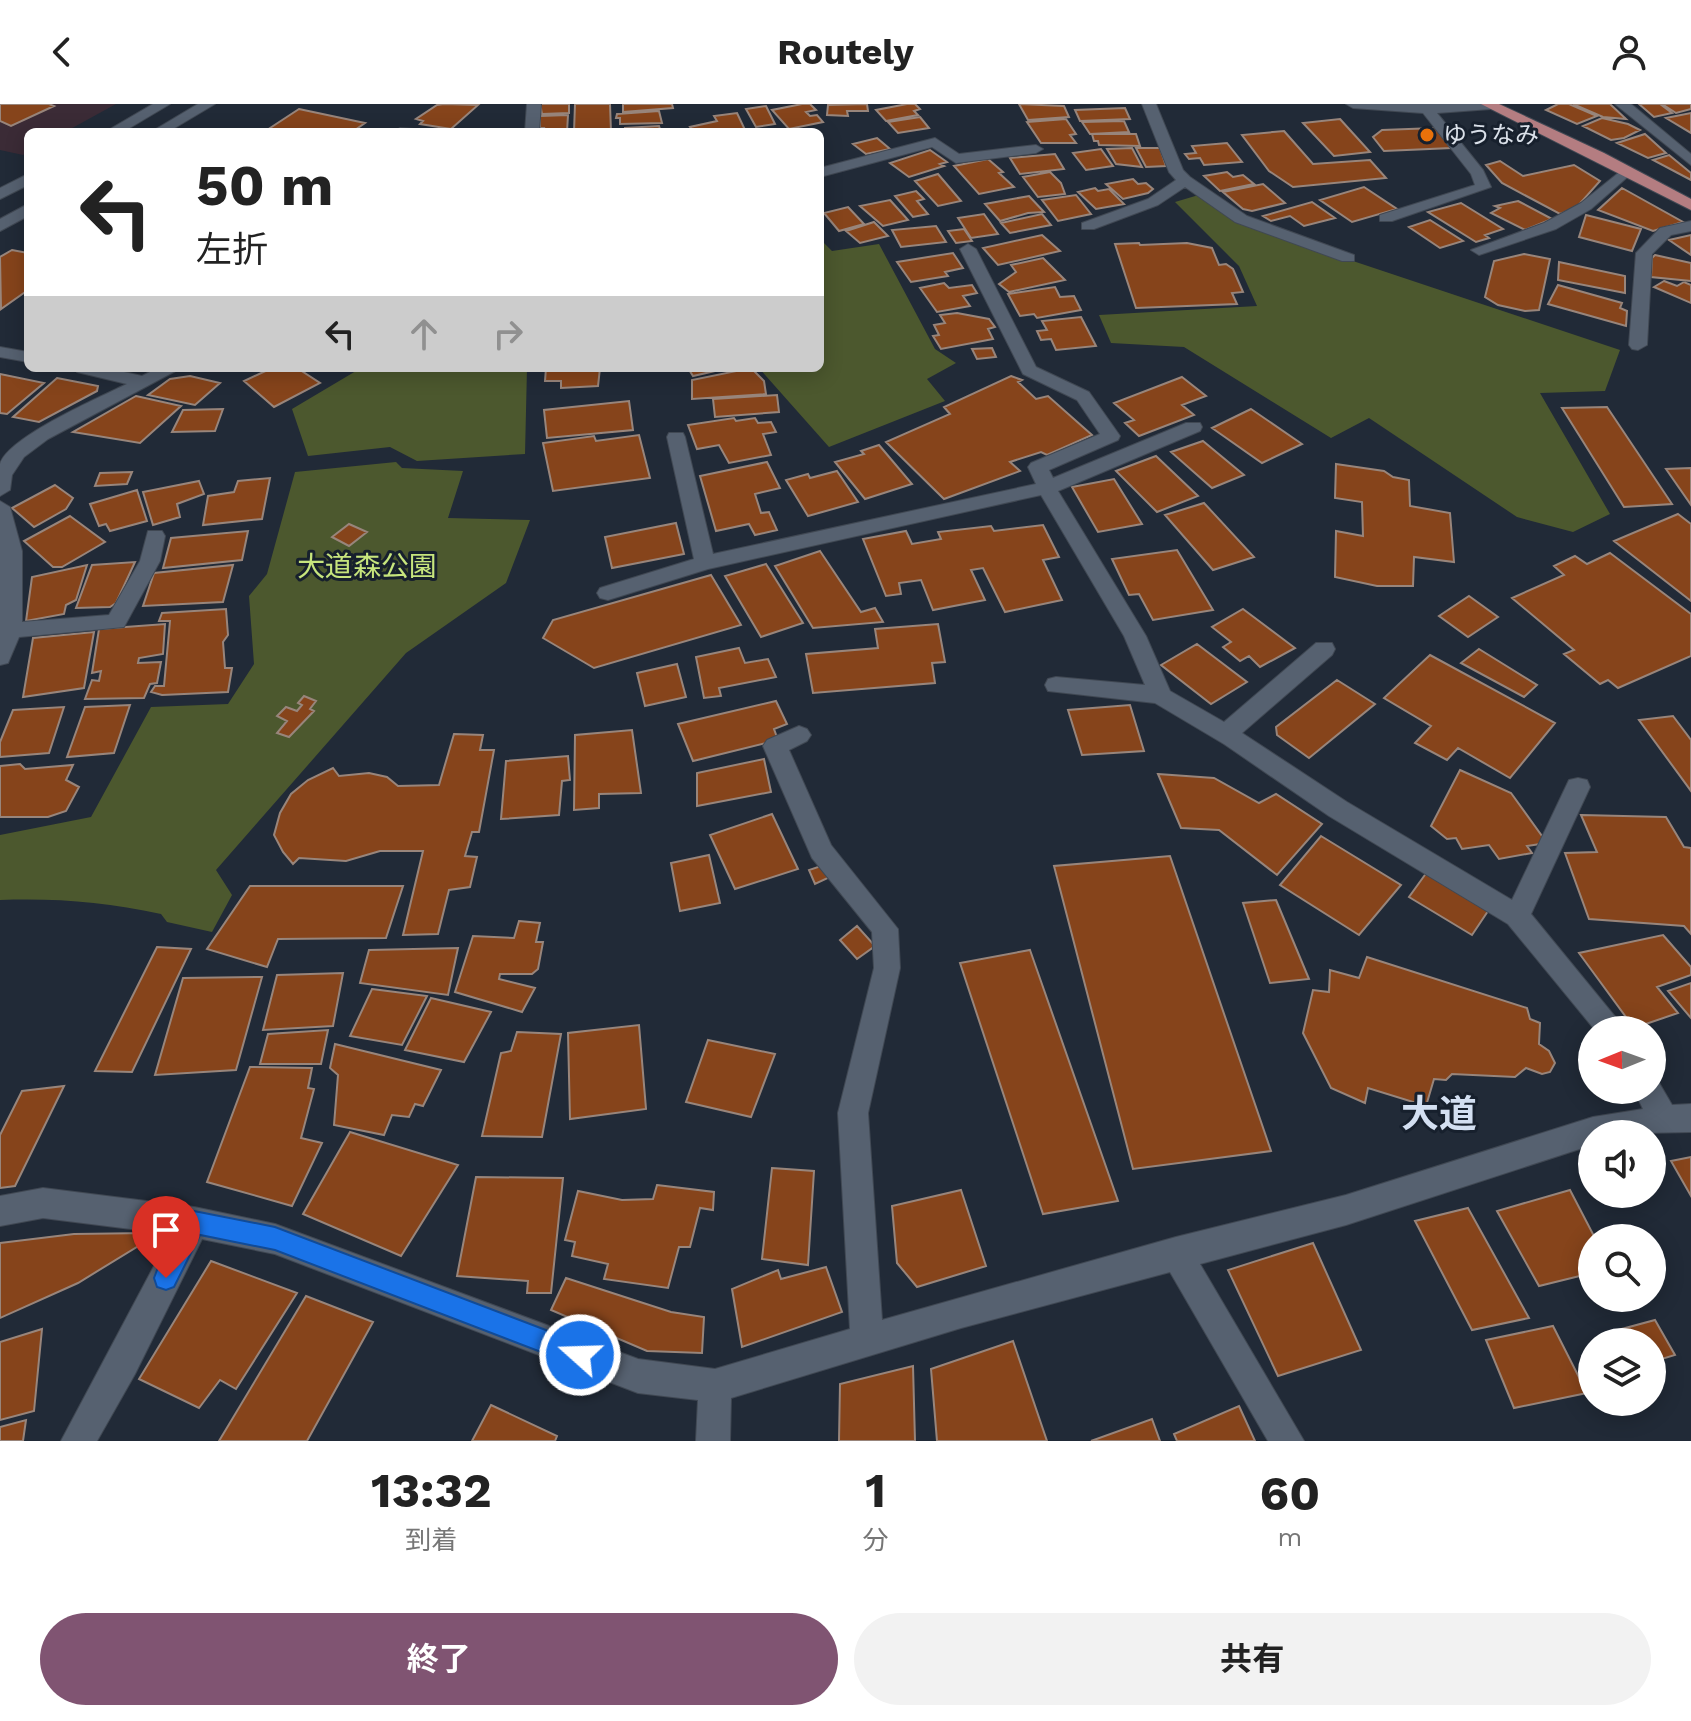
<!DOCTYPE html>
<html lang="ja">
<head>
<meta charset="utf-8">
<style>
  :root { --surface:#fff; --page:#f2f2f2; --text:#222; --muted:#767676; --accent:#805472 }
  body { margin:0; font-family:"Work Sans","Noto Sans JP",sans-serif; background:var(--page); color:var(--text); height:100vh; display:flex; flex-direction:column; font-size:30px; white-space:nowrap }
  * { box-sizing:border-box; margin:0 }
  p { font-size:26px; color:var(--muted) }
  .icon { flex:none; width:44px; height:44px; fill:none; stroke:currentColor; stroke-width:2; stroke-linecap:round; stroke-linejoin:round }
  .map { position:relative; height:1337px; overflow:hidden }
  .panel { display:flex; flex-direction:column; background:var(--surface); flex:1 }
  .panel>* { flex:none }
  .guide { position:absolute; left:24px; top:24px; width:800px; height:244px; border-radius:12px; box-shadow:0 4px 20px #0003; background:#fff; color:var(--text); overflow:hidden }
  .needle { width:52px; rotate:269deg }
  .fabs { position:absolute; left:1578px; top:912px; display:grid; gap:16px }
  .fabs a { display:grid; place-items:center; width:88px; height:88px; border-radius:50%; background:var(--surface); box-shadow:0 4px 20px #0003; font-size:40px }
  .pin { position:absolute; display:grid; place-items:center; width:68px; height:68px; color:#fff; margin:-82px -34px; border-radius:50% 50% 50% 0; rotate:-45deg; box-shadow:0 0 8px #0007 }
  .pin .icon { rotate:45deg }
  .me { position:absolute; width:88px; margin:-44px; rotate:290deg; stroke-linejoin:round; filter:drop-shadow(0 0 6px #0008) }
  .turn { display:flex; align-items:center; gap:28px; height:168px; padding:0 40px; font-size:36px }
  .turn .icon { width:104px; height:104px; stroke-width:2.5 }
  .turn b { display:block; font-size:56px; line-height:68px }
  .lanes { display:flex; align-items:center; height:76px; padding:0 40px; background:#0003; justify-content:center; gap:40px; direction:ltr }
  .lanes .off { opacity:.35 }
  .eta { display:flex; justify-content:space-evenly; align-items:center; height:136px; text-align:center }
  .eta b { font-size:48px; font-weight:700; line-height:56px }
  .primary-button { display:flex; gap:16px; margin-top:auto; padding:16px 40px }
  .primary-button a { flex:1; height:92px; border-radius:48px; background:var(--accent); color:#fff; font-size:32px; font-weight:700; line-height:92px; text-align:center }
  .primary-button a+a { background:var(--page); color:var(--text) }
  header { display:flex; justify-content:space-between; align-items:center; height:104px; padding:0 40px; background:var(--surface); font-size:36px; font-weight:700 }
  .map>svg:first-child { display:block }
</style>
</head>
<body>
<header><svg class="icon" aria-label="back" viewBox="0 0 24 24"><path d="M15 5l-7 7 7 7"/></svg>Routely<svg class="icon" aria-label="person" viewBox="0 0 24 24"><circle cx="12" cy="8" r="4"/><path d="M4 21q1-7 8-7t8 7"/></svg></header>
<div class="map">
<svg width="1691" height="1337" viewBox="0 0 1691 1337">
  <rect width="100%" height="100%" fill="#212a37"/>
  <path fill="#3b2b36" d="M0,0H116L65,28H28V48L23,51L0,46Z"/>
  <path fill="#4c582e" d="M1202,90L1236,118L1620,246L1605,287L1540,289L1610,410L1573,428L1517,413L1369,314L1331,334L1184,243L1111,239L1099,211L1257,202L1239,162L1175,98Z
    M820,135L832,147L879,140L935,245L956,259L927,275L945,297L829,343L759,264H820Z
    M361,264H527L525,350L417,357L390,343L308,352L292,305Z
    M396,358L402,364L463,367L448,414L530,416L506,479L406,549L216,766L232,791L212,828L167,818L161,810C105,798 57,794 0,796V731L91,713L151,603L228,600L254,560L249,492L267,470L295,368Z"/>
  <path fill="#86441b" stroke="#98857b" stroke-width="2" d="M0,0H49L54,2L11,22L0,17Z
    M540,0H569V9L542,10Z
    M575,0H610L611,28H574Z
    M623,0H672L673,4L623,8Z
    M802,0H810L816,6L806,8L810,12L817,11L823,18L789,25L772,6Z
    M867,0L868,7H847L848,12L827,11L828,1Z
    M907,0H915L920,5L914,7L918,11L886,17L876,6Z
    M1019,0L1064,2L1069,13L1028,16Z
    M1558,0H1569L1597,12L1577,20L1546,6Z
    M1573,0H1610L1626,15L1603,13Z
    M1639,0H1660L1672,9L1654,13Z
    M1662,0H1691V5L1676,9Z
    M437,1L444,0L478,1L451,25L420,20L423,17L416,15Z
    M766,2L775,20L756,23L746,5Z
    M1125,4L1130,15L1080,17L1075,6Z
    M299,5L365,19L352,28H264Z
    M659,7L662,19L620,20V14H616L617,10Z
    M737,9L746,28H694L690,23L717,17L714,12Z
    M1691,9V29L1666,14Z
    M568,11L567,28H543L544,24H540V12Z
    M920,13L929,24L898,29L888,18Z
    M1602,14L1628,20L1640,26L1624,34L1611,36L1583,22Z
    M1066,15L1076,30L1070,31L1076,39H1041L1027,18Z
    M1340,15L1370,48L1334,52L1303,19Z
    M1124,17L1129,28L1090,30L1082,18Z
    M659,22L661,28H625V24Z
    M1435,24L1451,44L1384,47L1373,33L1382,26Z
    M1284,27L1313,60L1370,56L1386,74L1293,83L1269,67L1242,31Z
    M1092,30H1136L1140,42L1099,41L1098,37H1094Z
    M1645,30L1666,49L1648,54L1617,39Z
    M877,34L890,45L866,50L853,40Z
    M1227,39L1242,58L1204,61L1200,54L1189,55L1185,50L1196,49L1192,42Z
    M1132,44L1142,63L1116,60L1107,45Z
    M1136,44H1160L1166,62L1146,63Z
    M1101,45L1113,62L1086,66L1073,49Z
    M930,46L947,58L940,60L944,62L909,73L890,59Z
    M1055,50L1064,65L1020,70L1010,54Z
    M1669,51L1691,69V76L1653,56Z
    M988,55L1003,68L999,69L1014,83L979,90L954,62Z
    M1500,57L1523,72L1574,61L1600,77L1576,104L1560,110L1502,79L1486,61Z
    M1050,68L1061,79L1065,90L1038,93L1023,73Z
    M1227,68L1233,73L1243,71L1254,80L1220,87L1204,72Z
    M938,70L961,97L938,102L915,77Z
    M1133,75L1138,80L1146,79L1153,85L1148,89L1123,95L1106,80Z
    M1263,80L1285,99L1252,107L1243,105L1223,88Z
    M1364,83L1397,105L1352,118L1320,96Z
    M1095,84L1098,87L1109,85L1124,100L1096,105L1078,88Z
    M1622,84L1683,118L1653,127L1598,106Z
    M916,87L924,95L917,97L928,110L913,113L895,92Z
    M1076,91L1091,110L1058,117L1042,96Z
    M1029,92L1044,108L1028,109L1000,117L985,100Z
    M890,96L908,116L883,122L860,102Z
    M1518,97L1552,115L1525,126L1491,109L1500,104L1495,102Z
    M1312,98L1335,114L1304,122L1290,112L1271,117L1263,112Z
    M1461,99L1503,125L1485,131L1489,134L1476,138L1428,108Z
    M848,103L864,120L839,127L824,109Z
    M984,110L998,130L971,134L958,114Z
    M1042,110L1051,121L1010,129L1001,119Z
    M1586,111L1641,125L1632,147L1579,133Z
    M1430,116L1463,137L1440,144L1409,123Z
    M874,118L888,132L860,139L846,127Z
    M936,122L946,138L901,143L892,126Z
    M964,125L972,137L956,139L948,127Z
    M1042,131L1060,147L998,161L983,144Z
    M1691,131V151L1669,136Z
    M1139,139L1140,141L1187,139L1212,144L1219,161L1226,160L1233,165L1243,188L1232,189L1237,200L1136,204L1115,140Z
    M12,146L28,149V186L1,205L0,153Z
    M953,149L963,164L945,168L948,172L911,178L897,158Z
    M1524,150L1550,155L1539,206L1525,207L1498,201L1485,193L1494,157Z
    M1655,151L1691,159V177L1651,173L1652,154Z
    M1043,154L1065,176L1009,188L999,180L1016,168L1011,161Z
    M1559,158L1625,172V189L1558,176Z
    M1664,177L1677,182L1684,178L1691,181V199L1654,183Z
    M944,179L949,184L972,181L977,189L963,192L970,202L937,208L920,184Z
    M1558,181L1622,199L1620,204L1627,207L1626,222L1548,200Z
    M1055,183L1060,193L1074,192L1081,206L1037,214L1034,210L1020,212L1008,190Z
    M957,209L989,215L995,223L988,225L993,235L941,245L933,232L939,231L934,221L945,219L940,211Z
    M1081,213L1096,242L1056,246L1051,235L1041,236L1037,227L1047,226L1042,217Z
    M992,244L996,253L977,255L972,245Z
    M272,264H297L320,279L274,303L244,277Z
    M546,264H600L598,282L561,284V277H545Z
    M688,264H728L693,272Z
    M751,264L764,277L766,290L692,295V276Z
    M0,270L44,279L7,310L0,309Z
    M190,272L220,279L195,301L148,291L170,275Z
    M1011,272L1022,276L1018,278L1036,295L1048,292L1092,331L1047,351L1041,348L1010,358L1020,367L944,395L886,338L950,310L944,303Z
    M1182,273L1206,292L1182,301L1194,311L1139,332L1125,319L1134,316L1114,299Z
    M57,274L98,282L97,287L39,318L13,313Z
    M777,291L779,308L715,313L713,295Z
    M136,292L181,302L140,339L73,328Z
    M629,297L633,326L547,334L544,306Z
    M1607,303L1672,400L1624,403L1562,304Z
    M223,305L215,327L172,328L183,306Z
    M1251,305L1302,340L1262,359L1212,324Z
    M734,314L736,317L755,314L758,319L771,318L776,328L763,330L771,351L729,359L719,341L697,345L688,321Z
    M639,331L650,374L553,387L543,339L594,332L596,337Z
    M1203,337L1244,371L1212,384L1171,348Z
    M879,341L912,380L865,395L835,358L864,350L861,347Z
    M1156,352L1198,392L1157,408L1116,367Z
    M767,358L780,384L755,390L761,409L769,408L777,426L755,431L749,420L716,427L700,372Z
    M1336,360L1384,367L1393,373L1409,376L1410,402L1450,409L1454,458L1414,453L1413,482H1377L1335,473L1336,427L1363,432L1362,398L1335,394Z
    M1691,364V401L1666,365Z
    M837,367L858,398L808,412L786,376L808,370L810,374Z
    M132,368L127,380L95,382L100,369Z
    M270,374L262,415L203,421L208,392L234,388L238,377Z
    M1114,375L1142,420L1098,428L1072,383Z
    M199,377L204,390L177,400L180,413L153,421L143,388Z
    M55,381L73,394L66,405L34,423L12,404Z
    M137,386L147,417L110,427L106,420L99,422L90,400Z
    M1204,399L1254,453L1213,466L1165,411Z
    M1678,410L1691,420V497L1614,437Z
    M70,412L105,438L62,463H53L24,437Z
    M676,419L684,450L612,464L605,433Z
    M349,420L367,428L349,442L332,433Z
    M1043,421L1059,453L1043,456L1062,496L1005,508L983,464L971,466L985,496L933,506L921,476L899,479L901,490L886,492L863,435L906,427L912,440L941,435L938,428L991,422L994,427Z
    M248,427L242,456L163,464L171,434Z
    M1177,446L1213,506L1153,516L1139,490L1129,491L1112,455Z
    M820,447L861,508L875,504L883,518L813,524L775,462Z
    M1610,449L1691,510V552L1618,584L1608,576L1600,580L1564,550L1574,546L1512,494L1564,471L1554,462L1575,452L1587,460Z
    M135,458L116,499L110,503L76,504L92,461Z
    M766,460L803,519L761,533L725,472Z
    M87,461L76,496L66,501L64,510L26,517L32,473Z
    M233,461L223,498L143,502L154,469Z
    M711,471L741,521L594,564L543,534L553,516Z
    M1469,492L1498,513L1468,533L1439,512Z
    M226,505L228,531L223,538L225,564H232L228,588L162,591L151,588L155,582H164L170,517H159L162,509Z
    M1243,505L1295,544L1260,563L1249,552L1240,557L1223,543L1231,538L1212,523Z
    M165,520L163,550L139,554L138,559L161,558L157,579L150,580L144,594L85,595L92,576L99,577L101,567L92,569L99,525Z
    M938,520L945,558L932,559L935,579L813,589L806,550L878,544L875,525Z
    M94,528L84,584L23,593L33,534Z
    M1197,540L1247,578L1211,600L1161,561Z
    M739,544L745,559L768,555L776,573L719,584L721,592L704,594L696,553Z
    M1479,545L1537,581L1524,593L1461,559Z
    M1430,551L1555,619L1510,674L1458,644L1447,656L1415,639L1431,622L1384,594Z
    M677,560L686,593L645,602L637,569Z
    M1337,576L1375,600L1309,654L1277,631L1276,623Z
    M304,592L316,597L310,605L314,607L289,633L277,629L287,617L277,612L286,603L297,607L302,601L298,599Z
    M776,597L787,620L774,625L778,636L693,657L678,620Z
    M130,601L114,649L67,653L85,603Z
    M1130,601L1144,647L1082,651L1068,606Z
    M64,603L49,649L0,653V638L13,606Z
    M1673,612L1691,636V687L1639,616Z
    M632,626L641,689L599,690V704L574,706L575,631Z
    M454,630L483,631L480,646H494L479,728H472L465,752L477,753L470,783L449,786L438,830L403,831L423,747H380L346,757L299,754L293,760L283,748L274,731L280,709L291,690L308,676L333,664L339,672L369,669L387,673L398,682L439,681Z
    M568,652L570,676L562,677L559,711L501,715L506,657Z
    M764,655L771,688L697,702V669Z
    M20,660L25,665L73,661L66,676L79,683L66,707L48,713H0V662Z
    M1460,666L1511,689L1547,739L1527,742L1532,749L1499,755L1489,741L1462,745L1456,734L1447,735L1431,722Z
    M1158,670L1214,674L1259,699L1276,690L1322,720L1277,771L1219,726L1181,724Z
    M772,710L798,765L735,785L710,731Z
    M1581,711L1666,713L1684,743L1691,744V830L1684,822L1589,815L1565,749L1597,748Z
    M1321,732L1401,781L1359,831L1280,781Z
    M709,751L720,799L680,807L671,759Z
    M1170,752L1271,1047L1133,1065L1054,762Z
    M827,760L832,772L815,780L809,766Z
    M1427,768L1488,807L1472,831L1409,793Z
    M250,782H403L386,834L278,835L267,863L207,845Z
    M1276,796L1309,875L1270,879L1243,799Z
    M519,817L540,819L536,838H543L538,865L532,870H500L499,875L535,884L522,908L455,888L473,832L514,834Z
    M857,822L875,842L857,855L840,836Z
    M1663,831L1691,863V871L1657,883L1678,909L1634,924L1579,849Z
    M157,843L191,845L132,968L95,967Z
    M458,844L448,891L360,879L369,846Z
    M1030,846L1118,1097L1043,1110L960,859Z
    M1367,853L1527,904L1530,915L1540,919L1539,940L1549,947L1555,959L1550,968L1542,970L1526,964L1515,973L1452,970L1446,976L1434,975L1426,1002L1368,984L1365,999L1331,984L1303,929L1313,886L1329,888L1330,866L1359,874Z
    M343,869L333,922L263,926L277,871Z
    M262,873L236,966L155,971L183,874Z
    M1691,879V914L1668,887Z
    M372,885L427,892L402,941L350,932Z
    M431,894L491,908L464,958L405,946Z
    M639,921L646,1005L570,1015L568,929Z
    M328,926L321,960H260L268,930Z
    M517,928L561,930L542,1033L482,1032L501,949L511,947Z
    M708,936L775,950L751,1013L686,998Z
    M335,940L441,966L423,1002L415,1000L409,1013L392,1011L384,1031L334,1021L338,971L330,964Z
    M250,963L312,964L308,984L314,985L301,1034L322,1039L292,1102L207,1078Z
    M64,982L15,1082L0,1084V1031L22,987Z
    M350,1028L458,1061L401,1152L303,1110Z
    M1691,1053V1092L1671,1057Z
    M772,1064L814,1067L808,1161L762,1155Z
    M476,1073L563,1074L551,1189H527L528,1177L457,1172Z
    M657,1081L714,1088L713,1106L700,1104L690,1143H679L668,1184L604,1175L608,1160L572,1152L575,1138L565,1136L578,1087L622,1096L653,1095Z
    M961,1086L986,1162L917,1183L897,1159L892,1102Z
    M1570,1086L1595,1134H1592V1169L1539,1182L1497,1107Z
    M1468,1104L1529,1214L1472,1226L1415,1117Z
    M147,1129L140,1141L78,1179L0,1214V1139L74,1130Z
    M1313,1139L1361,1246L1278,1272L1228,1166Z
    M211,1157L297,1189L236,1285L220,1276L199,1304L139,1275Z
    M826,1163L842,1208L742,1243L732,1185L778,1166L781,1175Z
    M566,1174L671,1208L704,1213L702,1249L647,1247L551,1206Z
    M306,1192L373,1218L307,1337H219Z
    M1655,1216L1675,1251L1652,1258V1238H1612L1607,1229Z
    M1553,1222L1587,1289L1514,1304L1486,1236Z
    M42,1225L34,1307L0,1316V1238Z
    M1013,1237L1047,1337H937L931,1265Z
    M913,1262L915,1337H839L840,1280Z
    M491,1301L557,1332L555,1337H472Z
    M1239,1302L1255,1337H1177L1174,1330Z
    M1152,1315L1160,1337H1091Z
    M26,1316L23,1337H0V1323Z"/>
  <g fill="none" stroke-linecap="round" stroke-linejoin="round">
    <g stroke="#404853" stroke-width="2">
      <path id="minor" d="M153,0H170L123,28H105Z
        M198,0H215L168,28H151Z
        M527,0H541L539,28H525Z
        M1142,0H1156L1183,66L1190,73L1247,112L1354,151V157H1342L1235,118L1185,83L1158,101L1094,125H1082V119L1148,95L1176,76L1169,68Z
        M1346,0H1497L1491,5L1437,9L1483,66L1491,83L1392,117H1380V111L1475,81L1471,70L1423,9L1353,4Z
        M1615,0H1631L1691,50V61Z
        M400,24L414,25L416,28H393Z
        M935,34L959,50L1036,41L1043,45L1036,49L956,59L932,43L820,73V64Z
        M1627,62L1634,66L1632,69L1591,105L1556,125L1479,151L1471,146L1544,119L1581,99Z
        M28,70V81L0,95V84Z
        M28,100V112L0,127V115Z
        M1691,117V127L1671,131L1652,150L1647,241L1638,246L1632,245L1629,241L1636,149L1660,124Z
        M968,140L976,145L1036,263L1089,288L1120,332L1118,336L1049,366L1053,374L1186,319H1200L1202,323L1200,327L1058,387L1146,532L1170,587L1224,618L1316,539H1332L1335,545L1332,551L1242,629L1347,698L1512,796L1569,676L1578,674L1587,676L1590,683L1531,810L1626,926H1595L1508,820L1329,712L1224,640L1155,599L1048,587L1045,581L1048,575L1056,573L1145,581L1124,532L1041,391L708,465L608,496L600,494L597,489L600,484L694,455L667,333L669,329H683L685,333L713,450L1036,380L1028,363L1031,359L1100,330L1077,296L1023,270L960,145Z
        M0,243L28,248V258L0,253Z
        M74,264H106L142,272L158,264H181L48,335L24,353L12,371L10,386L0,392C0,383 0,369 0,360C8,333 100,293 127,280L77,268Z
        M0,397L10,403L22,447V518L109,511L140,457L148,427H162L165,432L160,457L124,523L19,533L8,559L0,561Z
        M799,622L807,625L811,631L807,637L789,646L831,741L898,825L900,864L868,1009L882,1216L1176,1133L1346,1091L1593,1013L1643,1005L1634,986H1652V974L1658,977L1672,1001L1691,1000V1028L1592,1030V1041L1346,1121L1200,1160L1304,1337H1268L1170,1168L961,1224L731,1294L730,1337H696L698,1296L638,1289L275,1150L202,1135L135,1270L97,1337H61L171,1130L43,1114L0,1122V1092L43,1084L194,1103L275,1120L638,1255L715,1265L850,1225L838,1009L874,864L872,828L812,754L763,642L767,636Z"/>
    </g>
    <g stroke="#404853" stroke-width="2">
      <path id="major" d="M1481,0H1499L1604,49L1691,95V106Z"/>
    </g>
    <use href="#minor" fill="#566170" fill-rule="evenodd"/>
    <use href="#major" fill="#b47d81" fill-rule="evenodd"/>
  </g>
  <path fill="#1a73e8" stroke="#114b97" stroke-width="2" d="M194,1107L275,1123L580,1239L589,1242L593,1251L589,1260L580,1263L275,1146L200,1131L174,1183L166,1186L157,1183L154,1174L157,1166L186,1110Z"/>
  <circle fill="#e8710a" stroke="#17202d" stroke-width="3" cx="1427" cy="31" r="8"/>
  <g text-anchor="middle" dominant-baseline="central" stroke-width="6" stroke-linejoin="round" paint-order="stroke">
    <g font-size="24" fill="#dae0e9" stroke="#17202d" text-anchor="start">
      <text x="1443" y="31">ゆうなみ</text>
    </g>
    <g font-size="28" fill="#c7e57d" stroke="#17202d">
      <text x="367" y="462">大道森公園</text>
    </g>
    <g font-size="38" font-weight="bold" fill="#d3dff1" stroke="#17202d">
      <text x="1439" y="1010">大道</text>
    </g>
  </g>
</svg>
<div class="fabs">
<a><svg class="needle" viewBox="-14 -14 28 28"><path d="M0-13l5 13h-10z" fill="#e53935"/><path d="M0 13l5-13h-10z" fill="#767676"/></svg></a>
<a><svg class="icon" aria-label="sound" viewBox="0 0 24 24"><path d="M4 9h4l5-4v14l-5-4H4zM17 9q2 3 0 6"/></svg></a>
<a><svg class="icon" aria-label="search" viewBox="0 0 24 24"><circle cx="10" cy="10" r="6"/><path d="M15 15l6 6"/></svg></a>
<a><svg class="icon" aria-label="layers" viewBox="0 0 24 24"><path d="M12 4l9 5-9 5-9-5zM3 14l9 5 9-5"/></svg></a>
</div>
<div class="pin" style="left:166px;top:1174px;background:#d93025"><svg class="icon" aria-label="arrive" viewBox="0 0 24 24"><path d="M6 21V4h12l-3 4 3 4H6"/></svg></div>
<svg class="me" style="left:580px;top:1251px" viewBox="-20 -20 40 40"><circle r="17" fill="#1a73e8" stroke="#fff" stroke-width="3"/><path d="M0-11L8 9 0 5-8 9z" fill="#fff"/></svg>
<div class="guide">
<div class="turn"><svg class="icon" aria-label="left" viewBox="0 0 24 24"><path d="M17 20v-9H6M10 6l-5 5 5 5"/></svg><div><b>50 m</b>左折</div></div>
<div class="lanes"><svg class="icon" aria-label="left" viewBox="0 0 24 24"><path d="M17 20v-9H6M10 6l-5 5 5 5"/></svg><svg class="icon off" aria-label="ahead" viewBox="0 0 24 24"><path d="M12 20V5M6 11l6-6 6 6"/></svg><svg class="icon off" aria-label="right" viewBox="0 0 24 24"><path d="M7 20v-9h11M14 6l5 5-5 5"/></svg></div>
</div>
</div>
<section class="panel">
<div class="eta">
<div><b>13:32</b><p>到着</p></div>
<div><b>1</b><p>分</p></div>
<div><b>60</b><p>m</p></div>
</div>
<div class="primary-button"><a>終了</a><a>共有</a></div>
</section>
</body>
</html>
